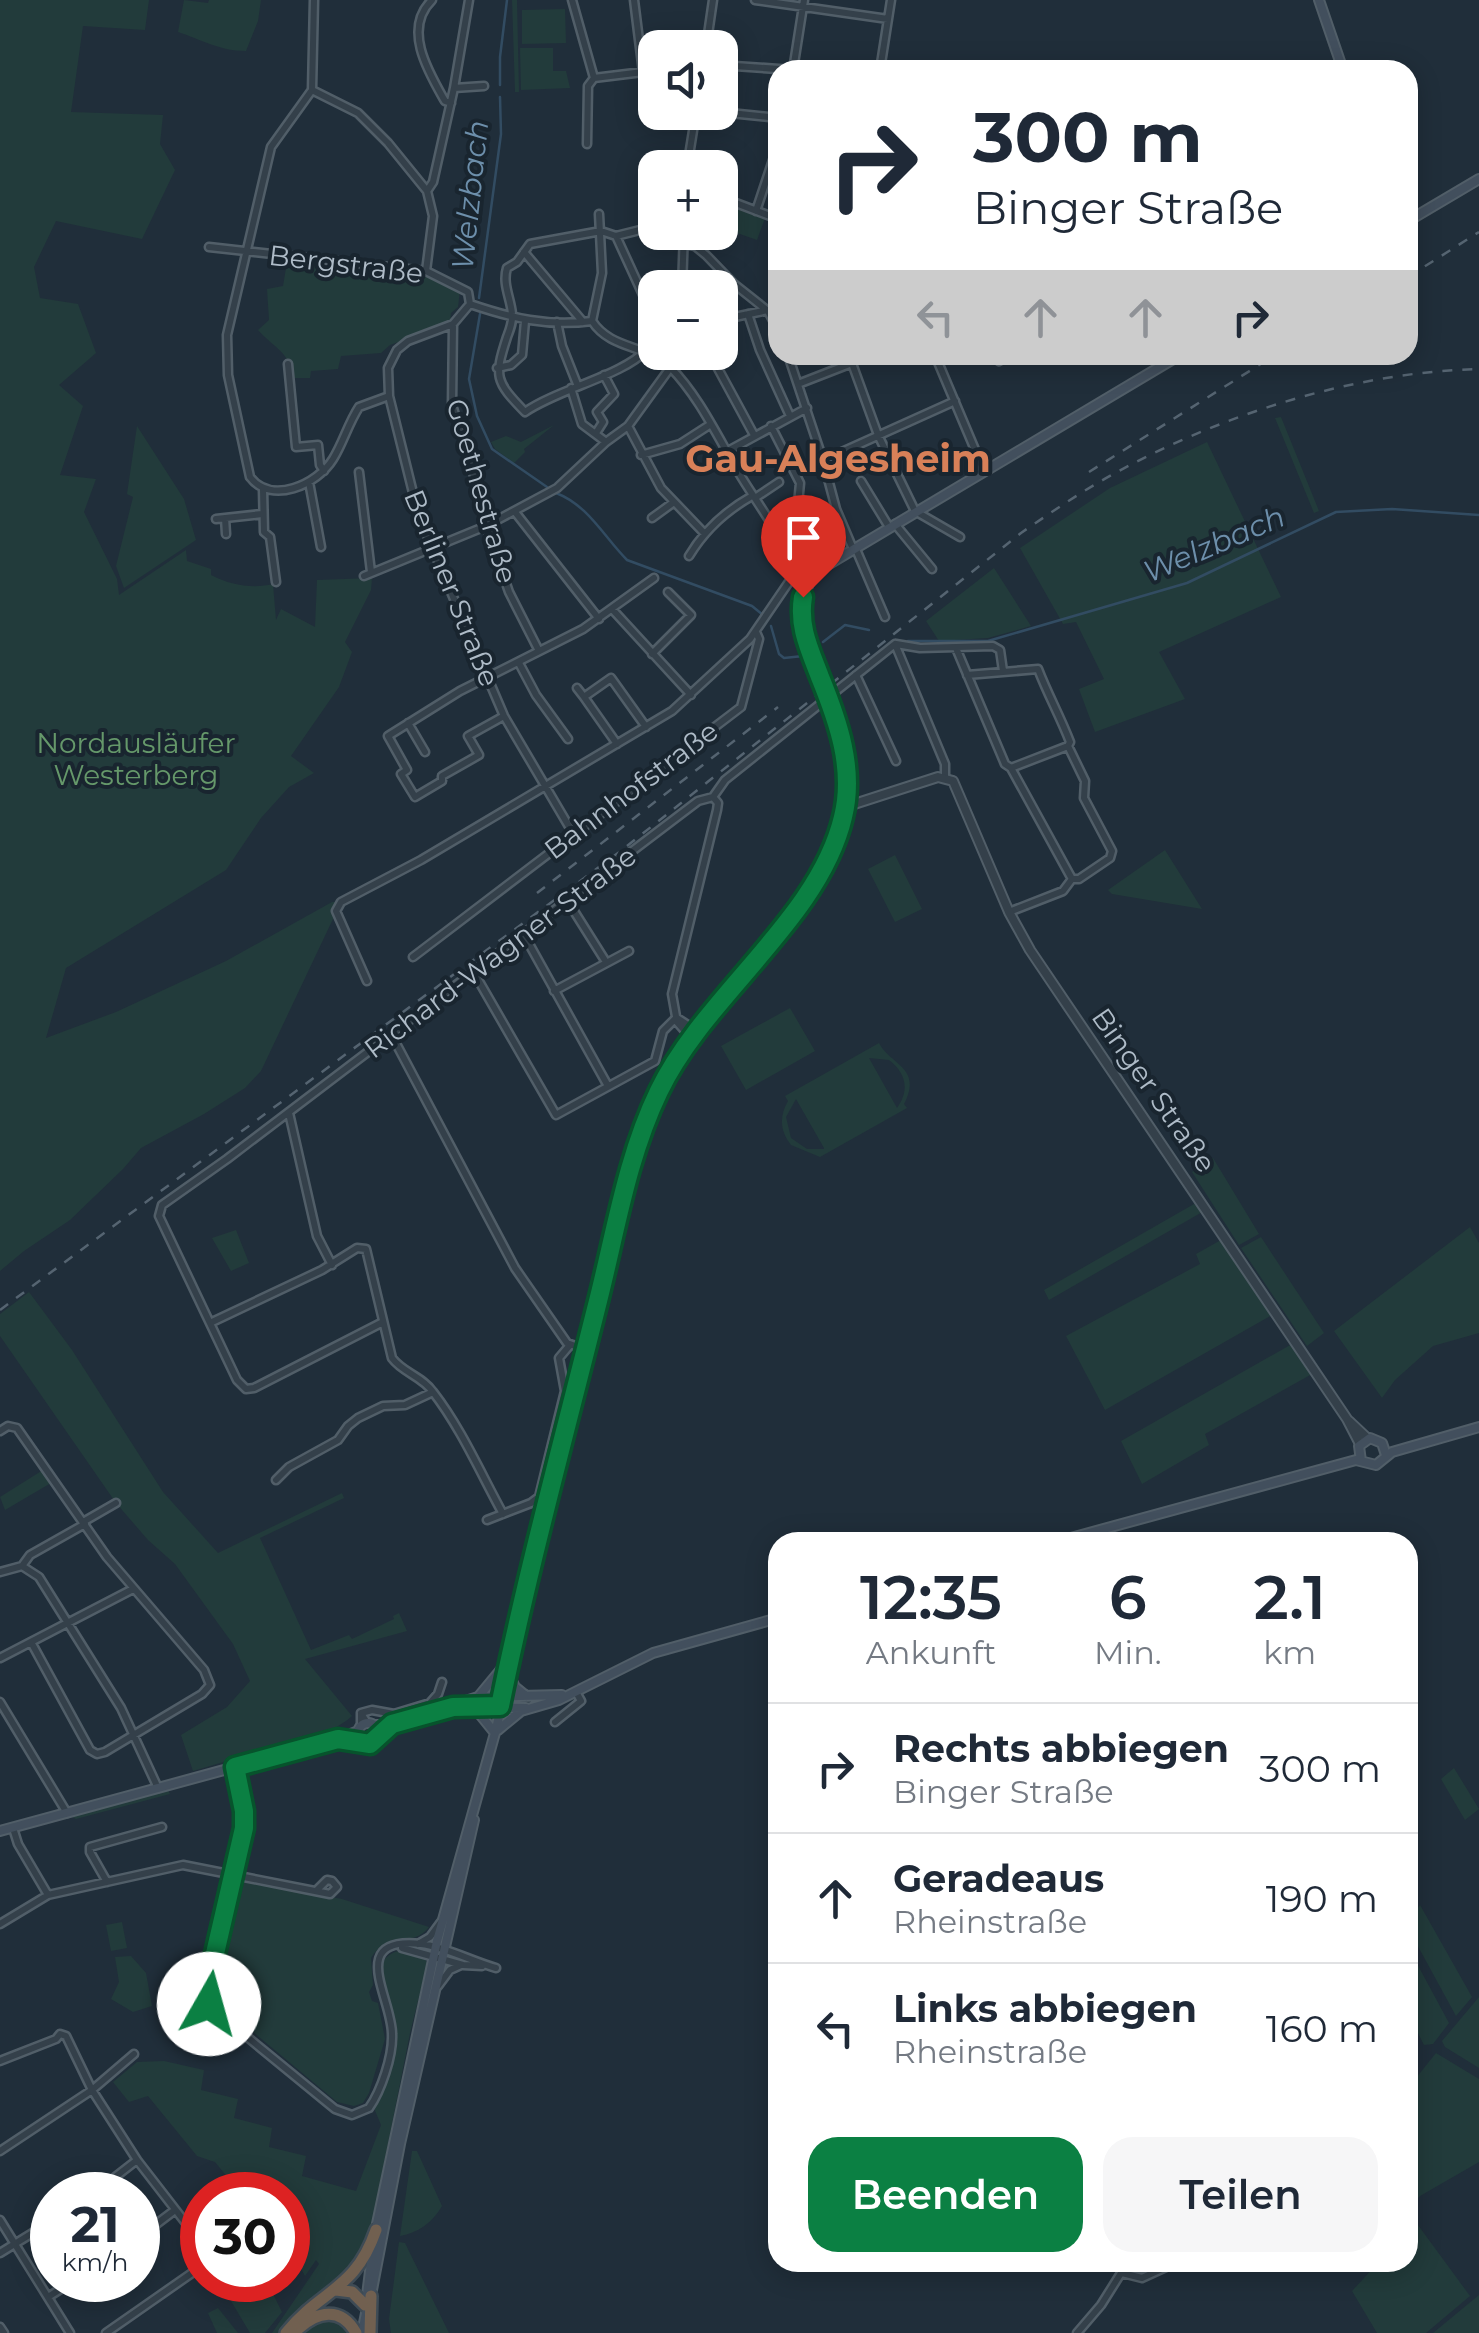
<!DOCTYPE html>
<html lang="de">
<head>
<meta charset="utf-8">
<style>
  :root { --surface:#fff; --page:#f6f6f7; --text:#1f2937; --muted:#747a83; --line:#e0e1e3; --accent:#0b8043 }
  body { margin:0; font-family:Montserrat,sans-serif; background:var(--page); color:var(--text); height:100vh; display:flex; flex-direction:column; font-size:38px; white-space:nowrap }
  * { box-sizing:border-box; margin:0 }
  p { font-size:32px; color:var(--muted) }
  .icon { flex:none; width:55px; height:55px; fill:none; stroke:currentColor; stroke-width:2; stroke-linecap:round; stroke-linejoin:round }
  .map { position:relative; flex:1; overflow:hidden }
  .details { position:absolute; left:768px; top:1532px; width:650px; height:740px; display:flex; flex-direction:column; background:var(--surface); border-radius:30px; box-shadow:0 5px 25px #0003 }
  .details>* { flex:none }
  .hud { position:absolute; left:768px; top:60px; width:650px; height:305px; border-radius:30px; box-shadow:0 5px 25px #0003; background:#fff; color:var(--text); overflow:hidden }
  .tools { position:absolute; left:638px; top:30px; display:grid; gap:20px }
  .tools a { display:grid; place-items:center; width:100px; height:100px; border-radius:20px; background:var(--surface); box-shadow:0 5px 25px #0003; font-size:50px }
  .speed { position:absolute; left:30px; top:2172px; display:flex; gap:20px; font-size:50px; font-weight:700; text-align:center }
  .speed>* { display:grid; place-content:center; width:130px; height:130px; border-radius:50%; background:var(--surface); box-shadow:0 5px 25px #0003; line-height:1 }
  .speed small { font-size:25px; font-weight:400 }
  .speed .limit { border:15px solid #d22; background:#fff; color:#111 }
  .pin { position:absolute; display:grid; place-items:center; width:85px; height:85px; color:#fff; margin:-102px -42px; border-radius:50% 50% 50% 0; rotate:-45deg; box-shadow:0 0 10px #0007 }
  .pin .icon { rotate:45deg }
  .me { position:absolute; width:110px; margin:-55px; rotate:7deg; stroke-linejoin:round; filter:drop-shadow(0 0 8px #0008) }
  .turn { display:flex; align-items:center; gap:35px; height:210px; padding:0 40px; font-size:45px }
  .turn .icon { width:130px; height:130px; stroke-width:2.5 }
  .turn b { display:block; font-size:70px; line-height:85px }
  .lanes { display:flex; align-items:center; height:95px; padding:0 40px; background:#0003; justify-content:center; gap:50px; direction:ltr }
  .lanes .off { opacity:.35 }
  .eta { display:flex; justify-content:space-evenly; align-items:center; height:170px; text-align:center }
  .eta b { font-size:60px; font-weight:600; line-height:70px }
  .button { display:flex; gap:20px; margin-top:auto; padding:20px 40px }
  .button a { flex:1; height:115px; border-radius:30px; background:var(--accent); color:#fff; font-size:40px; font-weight:600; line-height:115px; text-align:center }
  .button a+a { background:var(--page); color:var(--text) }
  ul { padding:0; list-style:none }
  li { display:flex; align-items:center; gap:30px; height:130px; padding:0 40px; border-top:2px solid var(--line) }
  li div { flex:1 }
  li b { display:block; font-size:38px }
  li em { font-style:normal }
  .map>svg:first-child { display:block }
</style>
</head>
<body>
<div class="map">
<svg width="1479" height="2333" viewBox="0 0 1479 2333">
  <rect width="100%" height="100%" fill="#202e3a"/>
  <path fill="#223b3b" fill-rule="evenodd" d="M0,0H149L145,30L83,26L71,112L163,115L160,144L175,170L142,239L56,221L34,267L40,298L78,304L96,353L59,385L83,406L60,475L96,479L84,512L117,579L119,595L186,550L187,561L211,569V575C230,585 253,589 273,584L276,620L281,609L315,627L317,580L372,578L371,590L345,642L352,652L339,687L291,756L314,773L289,787L261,818L226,870L66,968L46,1038L116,1012L226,961L332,902H341L261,1071L245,1088L204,1114L141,1148L123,1169L70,1220L24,1251L0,1271Z
    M184,0L208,3L209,0H261L258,21L246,51C220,51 202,40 178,32Z
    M512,0H517L519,92H515Z
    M565,9L566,43L522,44V10Z
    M520,48H553V71H566L570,88L521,90Z
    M720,201L765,218L757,240L720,227Z
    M287,262L426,276L460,290L458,307L451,313L450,322L446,325L390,345L381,353L341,356L338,369L311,371L310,378H293C291,353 273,347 258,330L269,320L267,289L283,286Z
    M1281,417L1319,511L1314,513L1275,418Z
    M554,425L524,449L525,452L514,463L495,449L491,442L506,436L521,442Z
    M137,426L184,499L196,540L124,588L116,566L133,497L127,494Z
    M1207,442L1281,597L1159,652L1185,699L1095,732L1079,689L1104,679L1076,622L1063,624L1020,548L1110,488Z
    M994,568L1031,626L988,638L939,641L926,621Z
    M1165,850L1202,909L1112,894L1108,890Z
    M895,855L922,909L895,922L868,869Z
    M790,1008L815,1051L746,1090L721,1046Z
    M879,1043C890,1065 923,1067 904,1104L907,1108L820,1157L791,1145C780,1131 779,1117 788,1101L785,1096ZM869,1058L889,1060C906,1073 910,1090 897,1108ZM796,1099L824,1148V1149H807L791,1138L786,1117Z
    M1213,1158L1259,1234L1239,1245L1192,1172Z
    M1194,1204L1204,1211L1049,1300L1044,1290Z
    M1470,1227L1479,1243V1333L1433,1346L1395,1380L1382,1398L1334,1331Z
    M236,1230L249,1263L231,1271L212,1238Z
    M1261,1237L1324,1333L1307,1346L1241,1248Z
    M1221,1240L1272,1315L1105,1410L1066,1336L1200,1264L1196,1254Z
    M29,1292L72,1350L163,1492L218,1553L342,1493L344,1498L260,1538L311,1650L349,1635L352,1639L394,1619L393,1616L399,1613L407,1631L305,1659L352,1716C327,1739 275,1747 241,1757L236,1754L237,1758L193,1771L181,1735L227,1707L250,1681L233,1644L175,1564L148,1540L116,1503L0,1336V1314Z
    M1292,1344L1312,1374L1205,1434L1209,1445L1142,1484L1121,1441Z
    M43,1470L51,1483L5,1510L0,1497Z
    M1454,1768L1479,1809L1465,1820L1441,1779Z
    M167,1788L170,1794L76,1819L72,1817Z
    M244,1881L342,1899L429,1927C412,1949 388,1930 371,1958L373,1985L369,1992L372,2001L378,2003L385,2039L369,2093L363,2103L354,2106L337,2102L216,2001L214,1991L239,1885Z
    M1420,1905L1472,1997L1456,2016L1408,1928V1920Z
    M122,1922L127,1948L111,1951L106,1925Z
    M1408,1947L1449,2023L1433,2044L1424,2045L1408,2013Z
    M398,1951L425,1957L427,1965L410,2033L370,2235C354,2280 305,2297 278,2333H272L319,2264L316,2260L305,2276L288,2244V2195H242L215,2162L197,2156L148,2096L129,2102L113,2082L137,2062L164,2061L204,2070L201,2090L238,2099L234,2118L272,2128L269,2147L306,2156L302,2176L356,2191L381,2125L374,2108C384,2088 393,2060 395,2038C397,2012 360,1962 398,1951Z
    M131,1956L146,1973L152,2006L133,2012L111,1999L119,1982L115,1957Z
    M1479,1997V2068L1445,2047L1442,2041Z
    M1436,2053L1479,2079V2162L1420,2196L1412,2204L1413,2213L1408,2219V2088Z
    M412,2151H417L442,2206C433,2222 418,2233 400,2236Z
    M1415,2221L1470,2296L1426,2333H1377L1352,2291L1378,2263L1408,2262V2229Z
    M399,2242L405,2243L449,2333H391L389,2319Z
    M249,2280H266L282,2312L265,2333H250L231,2301L250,2284Z
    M1479,2295V2333H1433Z
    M218,2308L238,2333H217L208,2313Z
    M333,2320L344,2325L350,2333H302L317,2321Z"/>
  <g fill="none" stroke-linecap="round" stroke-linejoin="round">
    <path stroke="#324c62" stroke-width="2.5" d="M500,85V57L507,0
      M479,298L501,134L500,97
      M480,314L469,379L477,416L492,449L547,487
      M556,493C588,505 604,537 627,560L752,606L763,615
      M771,626L779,654L784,658L803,656
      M908,641H988L1187,583L1336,512L1392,509L1479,515
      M823,642L845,625L869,630"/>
    <g stroke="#515e68" stroke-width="11">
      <path id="minor" d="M432,0C402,29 429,73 445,101L451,103
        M572,0L594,78L588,86L587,144
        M634,0L643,72
        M755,0L888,19
        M706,48L713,0
        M720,65L793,70
        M793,70L804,0
        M880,70L891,0
        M594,78L643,72L655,74
        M454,88L484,86
        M312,90L271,147L227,335L228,375L250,477C271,505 317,485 333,459C343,443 348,424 359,407L389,396
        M312,90L358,113L388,143L427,191L433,216L426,271
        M312,90L314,0
        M720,112L778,118
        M687,168L696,112
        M427,191L433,182L454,88L469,0
        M720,197L778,219
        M756,211L778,145
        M616,236L644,229L653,231
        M685,244L695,246L706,255L734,284L768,311L778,330
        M209,247L426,271L468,292L470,304
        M524,252L583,322
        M682,288L684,232
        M470,304L453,324L408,341L397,350L388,368L389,396L419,517L504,716L574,835
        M470,304C511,318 548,327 592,321
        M748,314L760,350L790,416
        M720,320L778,308
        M592,321C611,350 645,344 670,367C700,397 720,442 742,478C761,509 784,538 795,573
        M592,321L602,273L599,214
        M557,322L562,346L577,384
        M453,324L452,405L487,518L486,526L509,592L539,651
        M646,350C624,375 558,389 525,412C495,381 494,377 507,337C510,329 513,322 512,314C511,299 502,284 507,268L517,262L530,244L601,231L616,236L655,321
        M669,352L670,367
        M709,352L754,435
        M788,355L823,460L836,509L853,549
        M849,355L878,435L915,511L960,537
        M935,355L984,471
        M993,355L999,361L1009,355
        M288,364L296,447L318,445L320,465L324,471
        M497,368L511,365L522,355L525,321
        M798,384L852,363
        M571,388L582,424L606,442
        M628,426L661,488L705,534
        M596,433L603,422L597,412L614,394L604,375
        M726,452L807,408
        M641,455L680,444L711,424
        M824,460L955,401
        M359,472L371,572
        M861,481L889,527
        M309,482L321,547
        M263,489L264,532L270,537L276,582
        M755,498L779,482
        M515,512L599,619
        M225,518L226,534
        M652,518L674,502
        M216,519L262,514
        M770,521L798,504L800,483L771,426
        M895,524L932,569
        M855,547L885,617
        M689,556C704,531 727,510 752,496
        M795,573L812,578
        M364,576L486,526L557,488L606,442L628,426L670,368
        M612,609L691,695
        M895,644L945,764V777
        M896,644L920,648L993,646L1000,650L1003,671
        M956,648L1005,764L1011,768L1072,879L1063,891L1009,912
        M652,654L691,615L668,592
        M519,663L536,695L568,739
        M856,675L896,761
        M967,675L1038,669C1048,695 1060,716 1070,742L1068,746L1085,781L1084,798L1112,851L1110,858L1079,879H1072
        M577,688L584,697L611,678L646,727
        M584,697L617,744
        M504,716L468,736L479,755L442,776V781L415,797L401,774L407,770L388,736L460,691L583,629L654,578
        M408,723L425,752
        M1011,768L1068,746
        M713,797L725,780L895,644
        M567,900L606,962
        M523,933L608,1086
        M413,957L741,707L759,639L756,632
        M473,971L556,1115L655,1061L663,1031L676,1018
        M367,981L336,911L341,902L421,860L672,711L750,639L795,573
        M554,991L629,951
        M677,1018L697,1031
        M391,1034L515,1268L567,1343L586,1350
        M691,1038L677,1022L672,994L717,810L718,803L713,797
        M289,1113L317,1236L332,1265
        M383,1322L254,1388L246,1389L237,1380L159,1216L162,1205L227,1159L698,801L713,797
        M210,1323L322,1270L357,1248L366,1249L392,1358C403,1373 422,1376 433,1392C461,1428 481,1474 503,1514
        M0,1431L8,1426L17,1428L107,1557L204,1670L210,1685L202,1694L105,1752L97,1754L90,1750L31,1642
        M276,1480L289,1467L338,1440L348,1426L358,1418L383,1406L405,1405L433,1392
        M487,1520L531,1503L539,1497L565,1391L559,1358L570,1345
        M83,1522L116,1503
        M22,1566L30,1555L85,1524
        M0,1572L22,1566L39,1577L121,1708L158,1788
        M0,1658L133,1589
        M0,1702L67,1813
        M361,1713L372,1710L394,1714L430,1703L438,1694L442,1682
        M361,1713L367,1723
        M555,1722L581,1701L576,1692
        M361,1726V1713
        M235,1767L244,1829L207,1988L208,2000L218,2013L335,2109L352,2115L369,2108C381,2091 393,2056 392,2034C392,1998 346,1936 421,1944C446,1947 471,1961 496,1968
        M13,1828L18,1844L48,1895
        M107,1882L90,1852V1847L162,1827
        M0,1924L48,1895L183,1865L330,1894L337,1887L332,1881L327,1880L316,1891
        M418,1944L430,1937L441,1922
        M402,1948L463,1965L482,1966
        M438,1986L450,1970L461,1965
        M0,2061L56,2039L60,2034L66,2036L92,2090L137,2160L202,2244
        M0,2151L92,2090L134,2054
        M92,2195L137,2160
        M0,2220L70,2333
        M138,2238L175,2210
        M0,2253L52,2221
        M1122,2273L1142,2278L1177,2262
        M48,2297L75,2280
        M0,2327L4,2333
        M106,2333L202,2266
        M1077,2333L1101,2305L1128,2262"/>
    </g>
    <g stroke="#515e68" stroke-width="12">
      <path id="tertiary" d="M845,807L938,777L953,781L1009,912L1030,950L1347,1419L1360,1444
        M1349,1421L1367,1438"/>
    </g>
    <g stroke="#515e68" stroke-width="12">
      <path id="secondary" d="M1319,0L1343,70
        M1408,221L1479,179
        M818,671C804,637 790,601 819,570L1180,355
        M1361,1461L1359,1446L1370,1438L1382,1443L1386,1455
        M1056,1542L1356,1460L1376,1465L1392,1452L1479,1427
        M508,1673L515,1687L526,1696
        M479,1696L508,1661
        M460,1707L526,1708
        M474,1707L495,1733
        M358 1733a10 10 0 1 1 20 0a10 10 0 1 1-20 0Z
        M375,1725H392L478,1697L562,1695
        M498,1730L521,1711L559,1700L653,1653L778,1618
        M0,1831L338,1739L358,1731
        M375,2233L437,1941L495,1733L638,1145C658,1080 697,1029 739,977C780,927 832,877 845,812C852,774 842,735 829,700
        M372,2290L400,2144L474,1820
        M366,2303L373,2247
        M362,2333L366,2313"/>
    </g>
    <g stroke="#3e4b55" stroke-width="16">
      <path id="motorway" d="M336,2290L352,2292L365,2305
        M297,2330C317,2311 341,2306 356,2333
        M286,2333C321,2289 355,2291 376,2230
        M370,2333L371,2296"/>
    </g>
    <use href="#minor" stroke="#34404a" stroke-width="6"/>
    <use href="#tertiary" stroke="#34404a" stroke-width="8"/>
    <use href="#secondary" stroke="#424f5d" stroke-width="8"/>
    <use href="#motorway" stroke="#716050" stroke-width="11"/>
    <path stroke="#556471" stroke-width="2.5" stroke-dasharray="10 10" stroke-linecap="butt" d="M1408,277L1479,232
      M1089,472L1275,355
      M537,893L778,707
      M0,1310L622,850L1021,533C1053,511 1085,489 1119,471C1226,413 1356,372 1479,369"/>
    <g stroke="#515e68" stroke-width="12" stroke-linecap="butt">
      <path id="secondary-bridge" d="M818,671L829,700"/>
    </g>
    <use href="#secondary-bridge" stroke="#424f5d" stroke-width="8"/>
  </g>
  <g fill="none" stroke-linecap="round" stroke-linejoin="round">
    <g stroke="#07532c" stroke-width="25">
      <path id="route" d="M209,2004L207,1988L244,1828V1811L235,1767L338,1739L370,1744L392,1724L453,1707L500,1706C527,1573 563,1441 596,1309C615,1236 626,1159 659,1091C705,995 819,919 843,817C855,769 838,721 820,677C810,650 798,627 803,597"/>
    </g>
    <use href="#route" stroke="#0b8043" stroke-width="18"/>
  </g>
  <g text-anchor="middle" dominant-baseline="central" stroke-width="8" stroke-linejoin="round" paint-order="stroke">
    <g font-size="28" fill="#aebbc7" stroke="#19252f">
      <text transform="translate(346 264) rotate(7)">Bergstraße</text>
      <text transform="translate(482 491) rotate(74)">Goethestraße</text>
      <text transform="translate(452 588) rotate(68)">Berliner Straße</text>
      <text transform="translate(631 790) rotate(-37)">Bahnhofstraße</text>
      <text transform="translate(500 952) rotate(-37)">Richard-Wagner-Straße</text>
      <text transform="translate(1154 1090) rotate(55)">Binger Straße</text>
    </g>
    <g font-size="28" fill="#65986a" stroke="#19252f">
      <text x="136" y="743">Nordausläufer<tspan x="136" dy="32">Westerberg</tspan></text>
    </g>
    <g font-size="30" font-style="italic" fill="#6d8fab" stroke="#19252f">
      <text transform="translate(470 195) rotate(-84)">Welzbach</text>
      <text transform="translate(1214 544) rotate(-23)">Welzbach</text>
    </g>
    <g font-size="38" font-weight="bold" fill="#d88058" stroke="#19252f">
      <text x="838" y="458">Gau-Algesheim</text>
    </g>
  </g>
</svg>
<div class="tools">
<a><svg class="icon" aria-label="sound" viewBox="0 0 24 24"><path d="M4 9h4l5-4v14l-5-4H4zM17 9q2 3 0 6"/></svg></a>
<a>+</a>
<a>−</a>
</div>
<div class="speed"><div>21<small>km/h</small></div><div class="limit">30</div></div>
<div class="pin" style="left:803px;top:597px;background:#d93025"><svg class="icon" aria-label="arrive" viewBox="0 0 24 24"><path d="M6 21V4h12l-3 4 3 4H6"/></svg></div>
<svg class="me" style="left:209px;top:2004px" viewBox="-20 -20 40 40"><circle r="19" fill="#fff"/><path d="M0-13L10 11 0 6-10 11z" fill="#0b8043"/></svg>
<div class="hud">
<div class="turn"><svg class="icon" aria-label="right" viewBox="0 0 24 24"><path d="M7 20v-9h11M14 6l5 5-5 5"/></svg><div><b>300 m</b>Binger Straße</div></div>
<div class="lanes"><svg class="icon off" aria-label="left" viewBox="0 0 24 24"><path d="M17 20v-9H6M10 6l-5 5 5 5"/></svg><svg class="icon off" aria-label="ahead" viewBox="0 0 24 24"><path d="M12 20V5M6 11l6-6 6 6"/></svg><svg class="icon off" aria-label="ahead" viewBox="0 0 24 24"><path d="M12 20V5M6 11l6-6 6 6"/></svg><svg class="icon" aria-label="right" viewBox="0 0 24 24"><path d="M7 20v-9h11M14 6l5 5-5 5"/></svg></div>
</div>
<section class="details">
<div class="eta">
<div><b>12:35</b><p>Ankunft</p></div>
<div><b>6</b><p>Min.</p></div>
<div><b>2.1</b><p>km</p></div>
</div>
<ul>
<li><svg class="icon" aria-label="right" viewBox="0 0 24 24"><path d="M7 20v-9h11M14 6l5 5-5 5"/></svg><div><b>Rechts abbiegen</b><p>Binger Straße</p></div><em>300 m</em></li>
<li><svg class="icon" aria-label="ahead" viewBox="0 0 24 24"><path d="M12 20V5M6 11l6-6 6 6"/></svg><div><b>Geradeaus</b><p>Rheinstraße</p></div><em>190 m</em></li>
<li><svg class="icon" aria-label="left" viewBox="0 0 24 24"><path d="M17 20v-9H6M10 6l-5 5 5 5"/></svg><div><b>Links abbiegen</b><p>Rheinstraße</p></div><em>160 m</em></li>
</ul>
<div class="button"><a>Beenden</a><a>Teilen</a></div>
</section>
</div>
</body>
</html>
